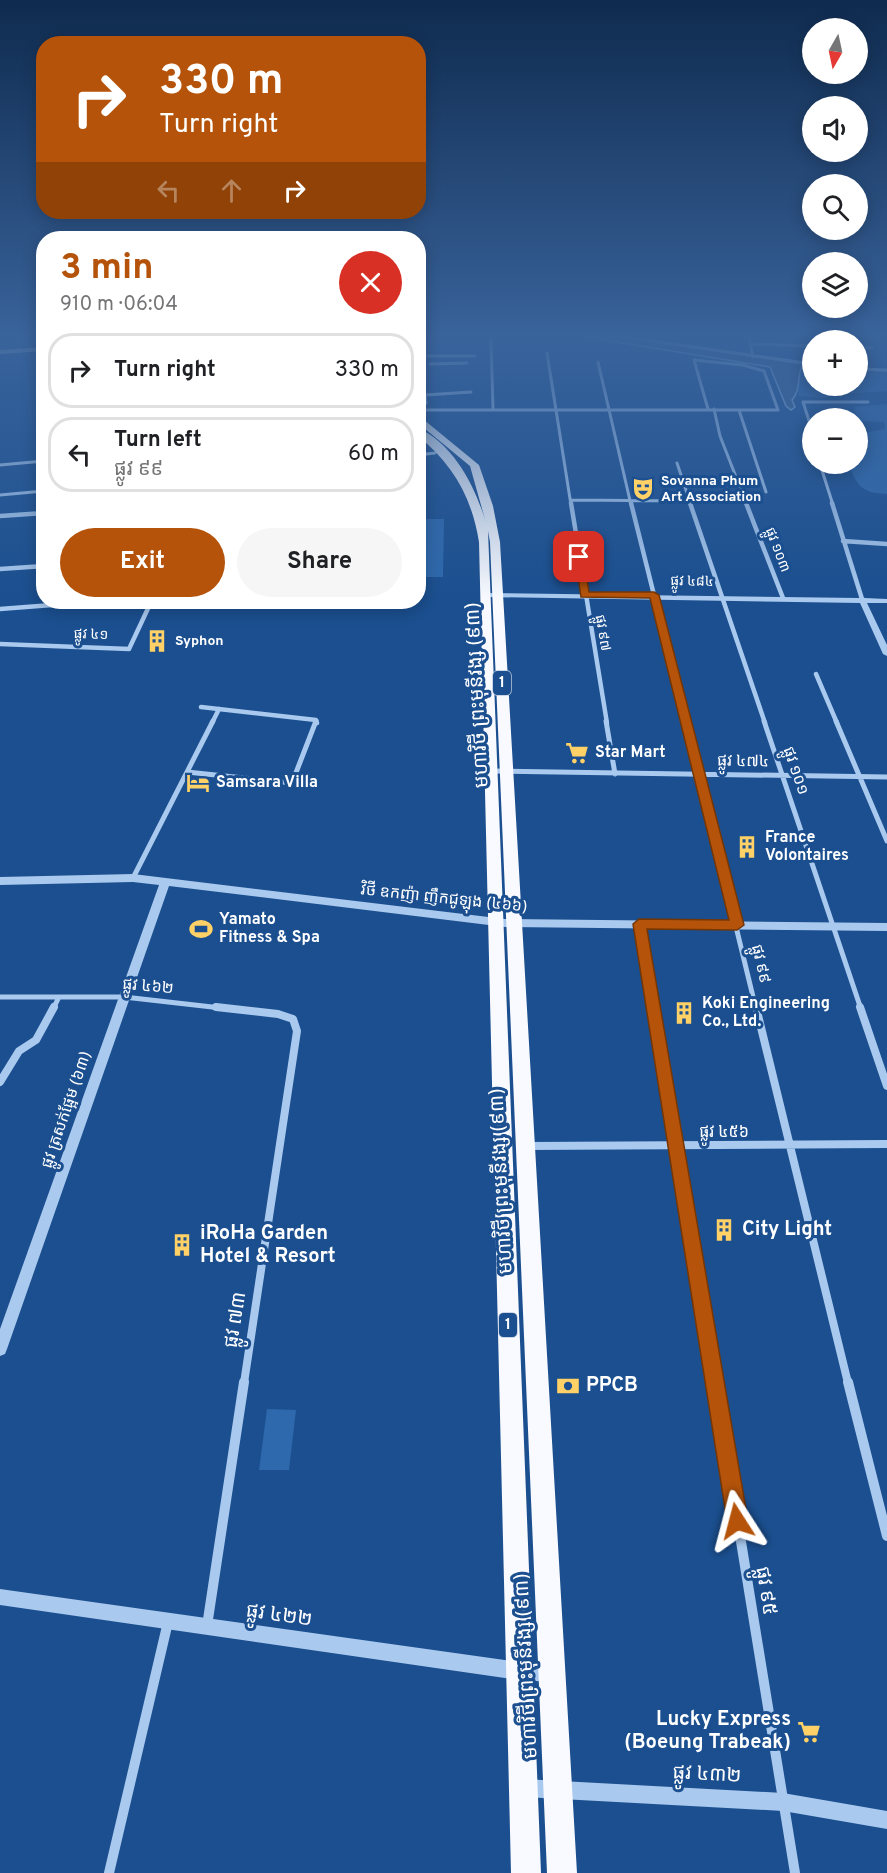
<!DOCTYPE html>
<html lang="en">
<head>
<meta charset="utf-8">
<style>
  :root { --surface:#fff; --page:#f6f6f6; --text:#202124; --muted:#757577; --line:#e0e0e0; --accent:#b45309 }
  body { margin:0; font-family:Overpass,"Noto Sans Khmer",sans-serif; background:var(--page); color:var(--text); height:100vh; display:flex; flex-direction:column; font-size:22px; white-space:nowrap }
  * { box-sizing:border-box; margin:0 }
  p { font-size:20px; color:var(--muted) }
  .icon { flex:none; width:33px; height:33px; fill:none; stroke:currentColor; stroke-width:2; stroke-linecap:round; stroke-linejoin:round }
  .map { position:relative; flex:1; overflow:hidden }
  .drawer { position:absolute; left:36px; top:231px; width:390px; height:378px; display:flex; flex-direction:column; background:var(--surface); border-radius:24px; box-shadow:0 3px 15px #0003 }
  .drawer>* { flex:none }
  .guide { position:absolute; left:36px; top:36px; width:390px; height:183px; border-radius:24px; box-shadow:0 3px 15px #0003; background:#b45309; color:#fff; overflow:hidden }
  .needle { width:39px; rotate:189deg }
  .buttons { position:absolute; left:802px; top:18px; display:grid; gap:12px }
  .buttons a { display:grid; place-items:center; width:66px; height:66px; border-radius:50%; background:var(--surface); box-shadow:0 3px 15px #0003; font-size:30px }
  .pin { position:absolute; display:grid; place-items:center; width:51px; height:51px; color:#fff; margin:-26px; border-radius:12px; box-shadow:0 3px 9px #0006 }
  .me { position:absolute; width:66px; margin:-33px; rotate:351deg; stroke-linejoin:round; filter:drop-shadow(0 0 4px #0008) }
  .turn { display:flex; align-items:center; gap:21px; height:126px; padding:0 24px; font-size:27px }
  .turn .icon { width:78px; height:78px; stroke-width:2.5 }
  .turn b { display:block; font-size:42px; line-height:51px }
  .lanes { display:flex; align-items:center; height:57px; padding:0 24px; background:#0003; justify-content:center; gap:30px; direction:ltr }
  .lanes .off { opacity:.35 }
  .round { display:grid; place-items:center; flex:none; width:63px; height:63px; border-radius:32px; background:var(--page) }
  .summary { display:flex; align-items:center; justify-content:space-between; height:102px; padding:0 24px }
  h1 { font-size:36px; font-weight:700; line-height:45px; color:var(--accent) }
  .primary-button { display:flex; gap:12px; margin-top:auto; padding:12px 24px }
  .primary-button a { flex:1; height:69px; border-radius:36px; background:var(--accent); color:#fff; font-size:24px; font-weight:700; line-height:69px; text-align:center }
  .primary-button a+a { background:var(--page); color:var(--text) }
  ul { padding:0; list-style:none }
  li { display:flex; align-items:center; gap:18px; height:75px; margin:0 12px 9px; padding:0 12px; border:3px solid var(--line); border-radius:24px }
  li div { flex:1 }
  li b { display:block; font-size:22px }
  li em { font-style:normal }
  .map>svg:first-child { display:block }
</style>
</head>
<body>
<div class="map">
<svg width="887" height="1873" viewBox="0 0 887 1873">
  <rect width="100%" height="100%" fill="#1b4f8f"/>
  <path fill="#2e69ad" d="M803,364L813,366V386H858V371H887V391L842,394L831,390V395L825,398L798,396L799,370Z
    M887,404V494C861,493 858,486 848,464H858V434L885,429L884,422L858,421L854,407Z
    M419,519H444L443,577H419Z
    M267,1409L296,1410L289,1470H259Z"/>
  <path fill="#3c6290" stroke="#9cc4f0" stroke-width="1.5" d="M585,337H624L803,364C796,375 802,389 792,400L795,407L791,410L786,406L770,367Z"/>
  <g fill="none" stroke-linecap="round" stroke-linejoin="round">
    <path stroke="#a9c9ee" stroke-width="3" d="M749,337L753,357
      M491,339L493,409
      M652,341L813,364
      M751,344L813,346
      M858,347L872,348
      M547,353L571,505
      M418,356H475
      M598,362L631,505
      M430,364L467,363
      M858,369L887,370
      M418,404L426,403L425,395L471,392
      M714,409L720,436L747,505
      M418,410H778L764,371L743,365L694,360L708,409
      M739,410L766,492
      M813,433L803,402H868
      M418,455L435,453
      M677,463L691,505
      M820,464L833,505
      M0,465L44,461
      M0,495L44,491
      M571,500L690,501"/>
    <path stroke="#a9c9ee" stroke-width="4.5" d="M571,503L607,723
      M631,503L686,723
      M690,503L765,723
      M746,503L783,598
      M832,503L862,599
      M0,516L44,513
      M843,541L887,544
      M0,569L44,566
      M0,609L91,602
      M0,644L129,649L151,602
      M816,674L837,723
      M201,707L316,720L317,723
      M212,723L219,709"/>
    <path stroke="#a9c9ee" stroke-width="5" d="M606,721L615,774
      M686,721L756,1009
      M764,721L861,1009
      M836,721L887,841
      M491,771L887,777
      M187,772L292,783L316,721
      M133,878L213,721
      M640,924L654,1009
      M0,997H124L230,1009
      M53,1009L59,997"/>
    <path stroke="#a9c9ee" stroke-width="8" d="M216,1007L278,1014L293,1019L297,1031L244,1383
      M654,1007L715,1383
      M756,1007L848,1383
      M860,1007L887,1086
      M0,1082L19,1051L36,1040L54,1007
      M528,1146L887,1144"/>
    <path stroke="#a9c9ee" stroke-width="10" d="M715,1382L795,1873
      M848,1382L887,1536
      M207,1626L244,1382
      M109,1873L168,1622"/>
    <path fill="#a9c9ee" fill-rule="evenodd" d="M482,593L859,598L862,597L865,598L887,599V603H867L887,645V656L883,654L860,603L485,597L481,595Z
      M133,874L505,919L887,923V931L505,927L169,886L7,1349L5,1354L0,1356V1329L159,885L133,882L0,885V877Z
      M0,1589L519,1662L552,1664L558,1667L561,1673L558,1679L552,1682L519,1680L0,1605Z
      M524,1779L783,1793L887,1811V1829L783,1811L524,1797L518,1794L515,1788L518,1782Z"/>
    <path fill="#f8faff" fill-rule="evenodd" d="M44,347V351L0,354V350Z
      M418,415L479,465L493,506L500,542L577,1873H547L490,542L488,531L541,1873H511L479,542C472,498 453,464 418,436V428C454,444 476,488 486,523L470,466L418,423Z"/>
  </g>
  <linearGradient id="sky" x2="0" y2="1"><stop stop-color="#0f2b4f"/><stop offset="0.56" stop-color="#39639b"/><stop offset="1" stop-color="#39639b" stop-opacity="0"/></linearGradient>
  <rect width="887" height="599" fill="url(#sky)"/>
  <path fill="#b45309" stroke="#753606" stroke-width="1.5" d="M579,554L584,557L589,592H654L659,595L744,925L737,930L647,929L748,1521L745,1528L737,1531L730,1528L727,1521L633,924L639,919L729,920L650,598L581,597L575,557Z"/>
  <defs>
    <g id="theatre-bare" transform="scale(1.8)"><path d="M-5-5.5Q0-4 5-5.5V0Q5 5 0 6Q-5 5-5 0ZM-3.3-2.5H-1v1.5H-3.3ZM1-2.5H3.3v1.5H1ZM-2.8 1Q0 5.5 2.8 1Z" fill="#ffd166" stroke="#1b4f8f" stroke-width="2.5" paint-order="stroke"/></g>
    <g id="building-bare" transform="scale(1.8)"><path d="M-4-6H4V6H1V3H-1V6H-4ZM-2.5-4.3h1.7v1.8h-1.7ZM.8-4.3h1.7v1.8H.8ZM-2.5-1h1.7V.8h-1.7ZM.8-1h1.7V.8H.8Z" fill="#ffd166" stroke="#1b4f8f" stroke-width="2.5" paint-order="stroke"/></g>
    <g id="supermarket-bare" transform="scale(1.8)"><path d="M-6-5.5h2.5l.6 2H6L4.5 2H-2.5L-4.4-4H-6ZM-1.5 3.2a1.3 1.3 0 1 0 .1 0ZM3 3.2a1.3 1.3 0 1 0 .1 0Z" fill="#ffd166" stroke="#1b4f8f" stroke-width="2.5" paint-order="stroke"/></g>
    <g id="hotel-bare" transform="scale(1.8)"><path d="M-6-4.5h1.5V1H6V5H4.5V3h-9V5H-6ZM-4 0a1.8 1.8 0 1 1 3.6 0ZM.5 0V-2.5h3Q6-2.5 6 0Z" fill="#ffd166" stroke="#1b4f8f" stroke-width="2.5" paint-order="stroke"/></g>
    <g id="stadium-bare" transform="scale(1.8)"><path d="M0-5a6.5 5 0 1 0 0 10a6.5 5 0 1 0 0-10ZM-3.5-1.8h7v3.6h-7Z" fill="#ffd166" stroke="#1b4f8f" stroke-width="2.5" paint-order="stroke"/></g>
    <g id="bank-bare" transform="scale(1.8)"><path d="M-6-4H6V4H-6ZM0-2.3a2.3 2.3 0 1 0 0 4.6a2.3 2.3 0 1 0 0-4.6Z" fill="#ffd166" stroke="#1b4f8f" stroke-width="2.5" paint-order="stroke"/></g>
  </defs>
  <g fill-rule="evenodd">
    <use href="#theatre-bare" x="643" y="489"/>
    <use href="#building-bare" x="157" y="641"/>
    <use href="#supermarket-bare" x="577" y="753"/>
    <use href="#hotel-bare" x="198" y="783"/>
    <use href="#building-bare" x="747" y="847"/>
    <use href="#stadium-bare" x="201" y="929"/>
    <use href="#building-bare" x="684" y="1013"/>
    <use href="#building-bare" x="724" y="1230"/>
    <use href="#building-bare" x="182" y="1245"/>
    <use href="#bank-bare" x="568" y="1386"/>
    <use href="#supermarket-bare" x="809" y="1732"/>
  </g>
  <g text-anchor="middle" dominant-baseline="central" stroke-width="6" stroke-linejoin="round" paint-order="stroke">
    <g font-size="14" font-weight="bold" fill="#fff" stroke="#1b4f8f" text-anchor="start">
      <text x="661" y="481">Sovanna Phum<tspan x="661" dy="16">Art Association</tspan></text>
      <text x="175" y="641">Syphon</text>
    </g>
    <g font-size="14" fill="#fff" stroke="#1b4f8f">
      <text transform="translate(777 550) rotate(69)">ផ្លូវ ១០៣</text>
      <text transform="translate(692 582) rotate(1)">ផ្លូវ ៤៨៤</text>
      <text transform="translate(602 633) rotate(80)">ផ្លូវ ៩៧</text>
      <text transform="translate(91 635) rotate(2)">ផ្លូវ ៤១</text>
    </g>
    <g fill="#1b4f8f" stroke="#bbcadd" stroke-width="1.5">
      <rect x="493" y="671" width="18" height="24" rx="4.5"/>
      <rect x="499" y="1313" width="18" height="24" rx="4.5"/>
    </g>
    <g font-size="15" font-weight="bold" fill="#fff">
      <text x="502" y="683">1</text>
      <text x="508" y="1325">1</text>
    </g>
    <g font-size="16" font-weight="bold" fill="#fff" stroke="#1b4f8f" text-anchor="start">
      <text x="595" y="753">Star Mart</text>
      <text x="216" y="783">Samsara Villa</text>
      <text x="765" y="838">France<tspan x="765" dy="18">Volontaires</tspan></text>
      <text x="219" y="920">Yamato<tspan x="219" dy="18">Fitness &amp; Spa</tspan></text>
      <text x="702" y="1004">Koki Engineering<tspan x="702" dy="18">Co., Ltd.</tspan></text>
    </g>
    <g font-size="16" fill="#fff" stroke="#1b4f8f">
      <text transform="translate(743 762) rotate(1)">ផ្លូវ ៤៧៤</text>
      <text transform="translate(795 771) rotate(71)">ផ្លូវ ១០១</text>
      <text transform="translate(444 899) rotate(6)">វិថី ឧកញ៉ា ញឹកជូឡុង (៤៦៦)</text>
      <text transform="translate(760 964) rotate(77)">ផ្លូវ ៩៩</text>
      <text transform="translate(148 987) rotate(5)">ផ្លូវ ៤៦២</text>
      <text transform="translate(67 1110) rotate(-71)">ផ្លូវ ត្រសក់ផ្អែម (៦៣)</text>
      <text x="724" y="1133">ផ្លូវ ៤៥៦</text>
    </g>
    <g font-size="20" fill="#fff" stroke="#1b4f8f">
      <text transform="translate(478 695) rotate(-93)">មហាវិថី ព្រះមុនីវង្ស (៩៣)</text>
      <text transform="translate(502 1181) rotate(-93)">មហាវិថី ព្រះមុនីវង្ស (៩៣)</text>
      <text transform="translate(236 1320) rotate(-81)">ផ្លូវ ៧៣</text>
      <text transform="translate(765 1591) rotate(81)">ផ្លូវ ៩៥</text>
      <text transform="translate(279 1616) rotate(8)">ផ្លូវ ៤២២</text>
      <text transform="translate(527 1666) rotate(-93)">មហាវិថី ព្រះមុនីវង្ស (៩៣)</text>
      <text transform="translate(707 1775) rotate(3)">ផ្លូវ ៤៣២</text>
    </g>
    <g font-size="20" font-weight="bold" fill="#fff" stroke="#1b4f8f" text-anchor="start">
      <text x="742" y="1230">City Light</text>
      <text x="200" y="1234">iRoHa Garden<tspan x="200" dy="23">Hotel &amp; Resort</tspan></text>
      <text x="586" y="1386">PPCB</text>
      <text x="791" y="1720" text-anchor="end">Lucky Express<tspan x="791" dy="23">(Boeung Trabeak)</tspan></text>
    </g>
  </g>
</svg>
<div class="buttons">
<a><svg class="needle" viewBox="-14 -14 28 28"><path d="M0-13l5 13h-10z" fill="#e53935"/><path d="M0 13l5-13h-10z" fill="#757577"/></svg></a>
<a><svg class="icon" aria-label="sound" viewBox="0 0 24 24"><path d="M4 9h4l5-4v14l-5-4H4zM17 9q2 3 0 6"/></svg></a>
<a><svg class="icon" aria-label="search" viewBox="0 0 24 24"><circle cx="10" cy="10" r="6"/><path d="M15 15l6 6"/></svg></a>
<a><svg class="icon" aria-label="layers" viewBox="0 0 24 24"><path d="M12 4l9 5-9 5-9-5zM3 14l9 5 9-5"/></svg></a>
<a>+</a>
<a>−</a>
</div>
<div class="pin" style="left:579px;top:557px;background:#d93025"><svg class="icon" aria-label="arrive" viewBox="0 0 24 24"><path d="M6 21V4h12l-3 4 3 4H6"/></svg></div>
<svg class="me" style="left:737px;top:1521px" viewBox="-20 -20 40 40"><path d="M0-17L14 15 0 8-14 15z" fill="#b45309" stroke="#fff" stroke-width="4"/></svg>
<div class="guide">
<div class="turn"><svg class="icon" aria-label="right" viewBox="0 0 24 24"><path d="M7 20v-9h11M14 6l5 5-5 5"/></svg><div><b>330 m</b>Turn right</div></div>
<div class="lanes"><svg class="icon off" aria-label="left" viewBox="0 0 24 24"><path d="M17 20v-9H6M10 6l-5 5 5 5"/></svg><svg class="icon off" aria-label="ahead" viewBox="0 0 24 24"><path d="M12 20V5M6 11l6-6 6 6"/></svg><svg class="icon" aria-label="right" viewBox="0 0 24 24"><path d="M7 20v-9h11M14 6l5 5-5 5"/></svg></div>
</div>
<section class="drawer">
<div class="summary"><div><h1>3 min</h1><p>910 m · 06:04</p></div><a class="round" style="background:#d93025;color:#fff"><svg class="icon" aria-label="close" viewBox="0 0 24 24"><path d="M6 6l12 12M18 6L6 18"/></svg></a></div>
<ul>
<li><svg class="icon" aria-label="right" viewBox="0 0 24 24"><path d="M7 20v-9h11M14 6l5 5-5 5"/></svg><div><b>Turn right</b></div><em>330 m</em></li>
<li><svg class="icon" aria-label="left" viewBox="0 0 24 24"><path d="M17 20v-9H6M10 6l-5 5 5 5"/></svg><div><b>Turn left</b><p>ផ្លូវ ៩៩</p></div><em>60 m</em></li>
</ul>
<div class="primary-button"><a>Exit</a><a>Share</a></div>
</section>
</div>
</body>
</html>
